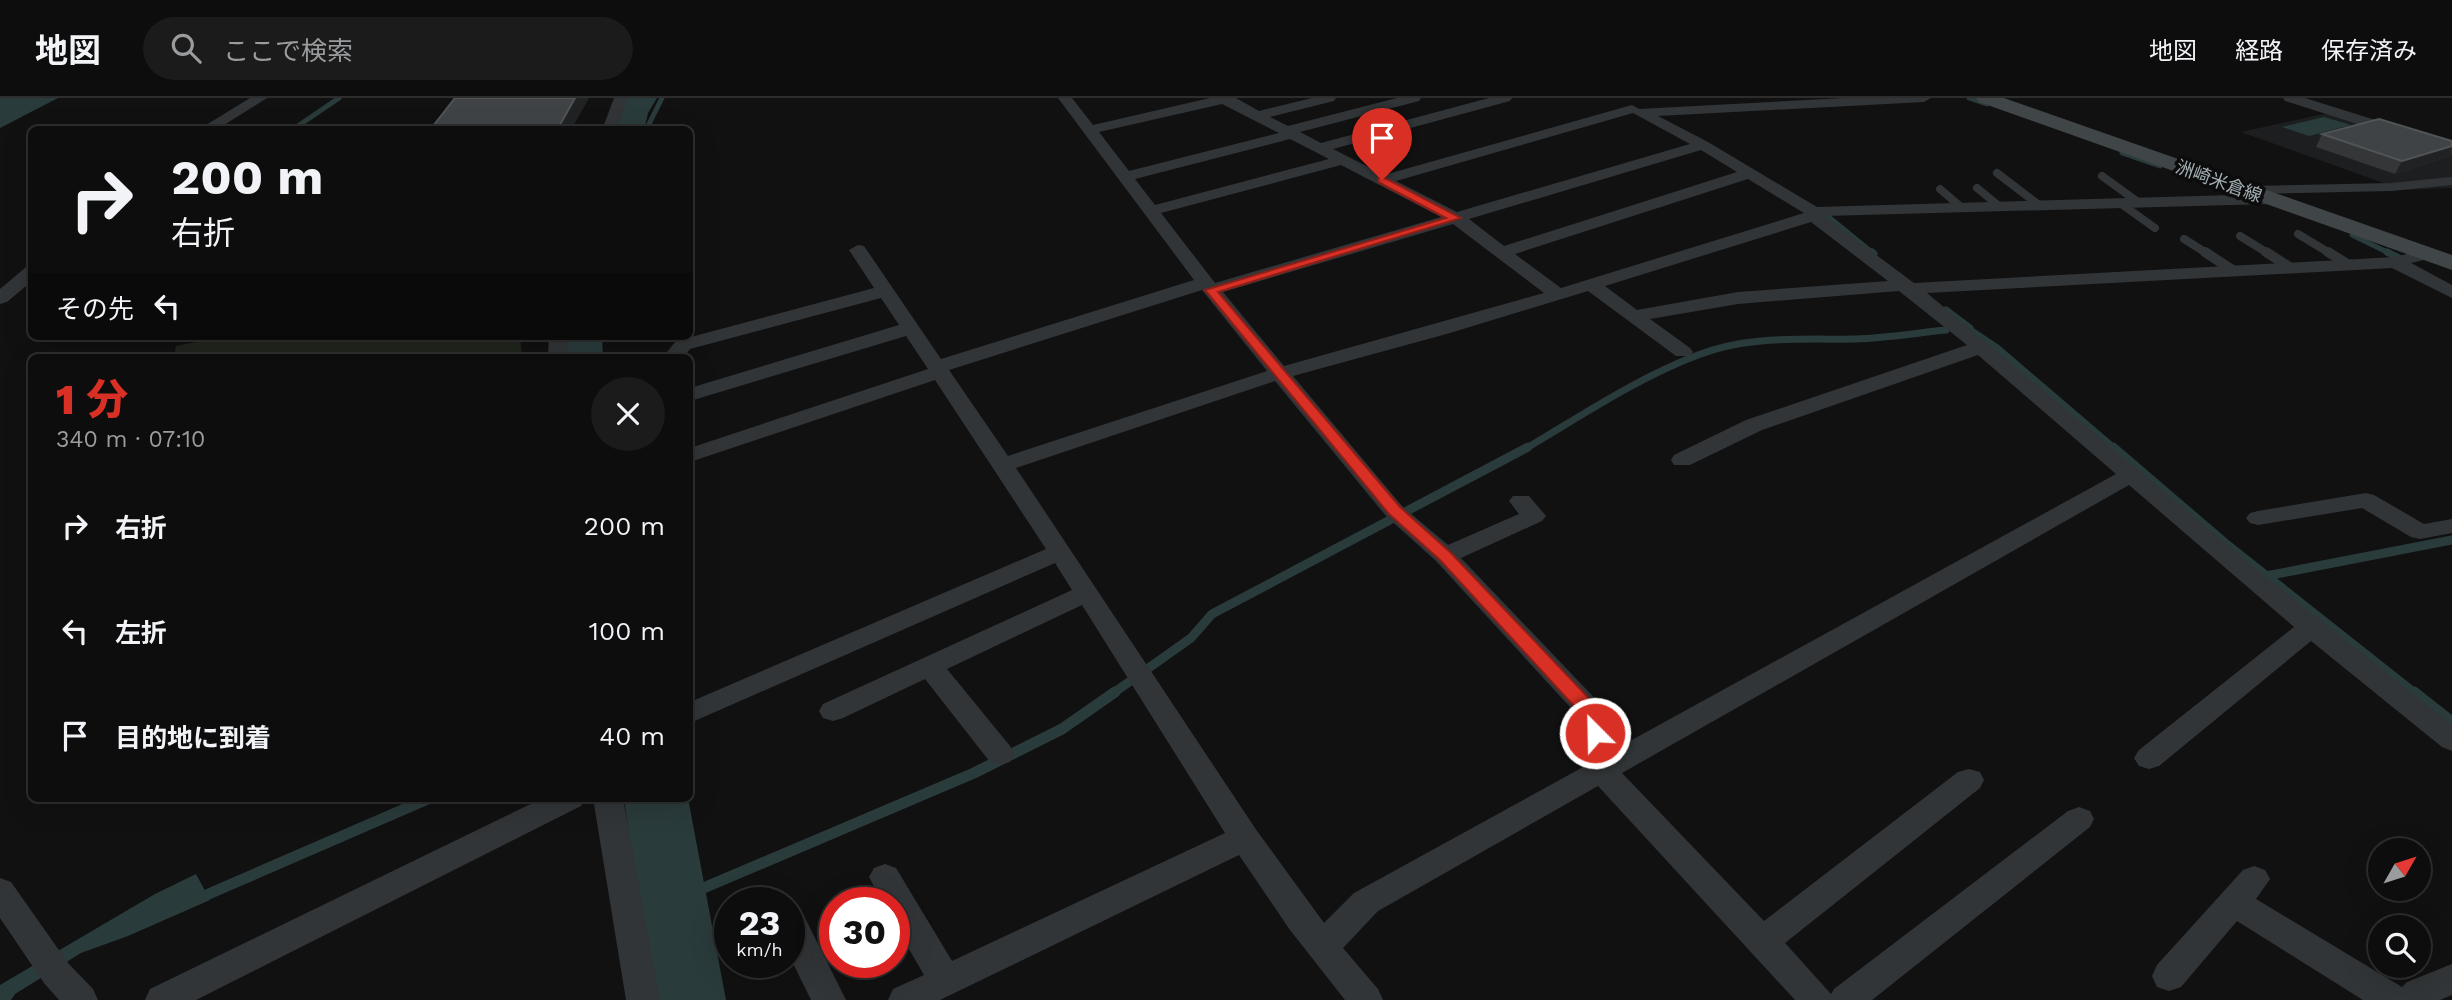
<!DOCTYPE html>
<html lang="ja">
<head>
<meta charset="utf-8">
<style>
  :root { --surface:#0d0d0e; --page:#1b1b1c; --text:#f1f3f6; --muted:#9a9c9e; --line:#2d2d2e; --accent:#d93025 }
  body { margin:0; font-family:"Work Sans","Noto Sans JP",sans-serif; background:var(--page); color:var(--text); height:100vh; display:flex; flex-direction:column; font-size:26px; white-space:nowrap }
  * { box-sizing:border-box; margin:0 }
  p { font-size:23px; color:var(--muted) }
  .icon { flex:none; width:38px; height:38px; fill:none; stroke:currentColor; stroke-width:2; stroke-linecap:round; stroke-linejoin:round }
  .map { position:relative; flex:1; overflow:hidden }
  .side { position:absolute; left:28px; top:256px; width:665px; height:448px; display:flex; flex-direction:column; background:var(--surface); border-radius:10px; box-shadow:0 7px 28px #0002,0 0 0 2px var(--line) }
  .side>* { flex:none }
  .top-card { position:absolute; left:28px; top:28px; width:665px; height:214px; border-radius:10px; box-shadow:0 7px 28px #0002,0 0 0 2px var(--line); background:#0d0d0e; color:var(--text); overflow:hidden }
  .needle { width:46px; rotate:51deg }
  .buttons { position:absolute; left:2368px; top:740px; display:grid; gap:14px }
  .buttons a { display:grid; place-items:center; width:63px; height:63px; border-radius:50%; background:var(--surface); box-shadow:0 7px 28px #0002,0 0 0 2px var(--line); font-size:35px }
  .speed { position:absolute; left:714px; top:789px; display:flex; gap:14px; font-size:35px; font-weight:700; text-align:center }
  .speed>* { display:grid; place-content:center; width:91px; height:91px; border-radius:50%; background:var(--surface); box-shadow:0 7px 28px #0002,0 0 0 2px var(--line); line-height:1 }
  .speed small { font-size:18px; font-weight:400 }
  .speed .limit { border:10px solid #d22; background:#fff; color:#111 }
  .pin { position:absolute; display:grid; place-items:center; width:60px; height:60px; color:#fff; margin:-72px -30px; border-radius:50% 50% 50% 0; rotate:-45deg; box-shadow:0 0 7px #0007 }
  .pin .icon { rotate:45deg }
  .me { position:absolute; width:77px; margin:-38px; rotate:337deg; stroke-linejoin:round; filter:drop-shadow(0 0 5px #0008) }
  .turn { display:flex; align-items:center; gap:24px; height:147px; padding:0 28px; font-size:32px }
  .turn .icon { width:91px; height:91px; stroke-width:2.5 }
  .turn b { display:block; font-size:49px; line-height:60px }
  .then { display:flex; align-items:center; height:66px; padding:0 28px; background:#0003; gap:14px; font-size:26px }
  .round { display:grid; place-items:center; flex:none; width:74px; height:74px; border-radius:37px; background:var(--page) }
  .head { display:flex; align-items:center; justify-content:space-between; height:119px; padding:0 28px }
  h1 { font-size:42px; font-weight:800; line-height:52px; color:var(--accent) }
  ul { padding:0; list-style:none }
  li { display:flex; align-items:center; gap:21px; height:105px; padding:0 28px }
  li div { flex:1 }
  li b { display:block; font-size:26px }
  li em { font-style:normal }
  header { display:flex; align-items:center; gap:42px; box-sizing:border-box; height:98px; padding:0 35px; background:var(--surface); border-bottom:2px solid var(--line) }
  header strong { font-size:33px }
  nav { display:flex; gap:38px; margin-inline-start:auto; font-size:24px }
  .search { width:490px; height:63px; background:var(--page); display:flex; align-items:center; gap:18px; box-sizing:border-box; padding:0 24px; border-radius:38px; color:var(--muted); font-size:26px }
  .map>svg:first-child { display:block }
</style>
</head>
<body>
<header>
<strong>地図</strong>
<div class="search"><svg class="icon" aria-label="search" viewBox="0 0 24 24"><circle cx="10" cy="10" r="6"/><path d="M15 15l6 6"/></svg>ここで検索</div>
<nav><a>地図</a><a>経路</a><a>保存済み</a></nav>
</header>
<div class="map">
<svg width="2452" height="902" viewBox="0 0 2452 902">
  <rect width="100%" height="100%" fill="#111112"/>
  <path fill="#1d1e1f" d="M2328,15L2452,55V90L2403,92L2241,34Z"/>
  <path fill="#20251d" d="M227,238H520L522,259H174L176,248Z"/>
  <path fill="#2a3b3b" d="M0,0H58L0,30Z
    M2324,19L2351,27L2309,38L2282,29Z
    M196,776L210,802L128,838L81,855L15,896L11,902H0V887L155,796Z"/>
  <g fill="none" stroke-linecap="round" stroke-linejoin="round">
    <path stroke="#2a3b3b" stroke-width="5" d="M1969,0L1987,6
      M292,32L339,0
      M646,32L662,0
      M2122,55L2160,68
      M1825,116L1874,156
      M2352,137L2391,156"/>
    <path stroke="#2a3b3b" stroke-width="7" d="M1872,154L1874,156
      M2387,154L2407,164
      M1946,212L1970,230
      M1967,230L1997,250L2115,351
      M1525,351C1581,318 1637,280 1698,257C1749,237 1803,242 1856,241C1886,240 1916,235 1946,232"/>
    <path stroke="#2a3b3b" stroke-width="9" d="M2113,349L2225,445L2416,596
      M2266,478L2452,442
      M1112,596L1191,540L1212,516L1528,349"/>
    <path stroke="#2a3b3b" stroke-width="11" d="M2414,594L2452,624
      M197,801L430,700
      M673,803L974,675L1062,631L1115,594"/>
    <path fill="#2a3b3b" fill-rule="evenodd" d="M627,0H657L648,15L644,32H612L618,15Z
      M560,238H602L603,259H561Z
      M624,700H688L726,902H652Z"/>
    <path stroke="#323537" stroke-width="8" d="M1997,75L2039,107
      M2102,78L2138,104
      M1977,90L1999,108
      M1940,91L1961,109
      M2252,92L2391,89L2452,83
      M2120,105L2155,130
      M2298,136L2331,156
      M2240,138L2269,156
      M2184,141L2208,156"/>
    <path stroke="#323537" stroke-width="10" d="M2205,154L2234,173
      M2266,154L2291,170
      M2328,154L2349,167"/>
    <path fill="#323537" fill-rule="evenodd" d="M250,0H267L216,32H198Z
      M614,0H628L617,32H602Z
      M1058,0H1072L1093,27L1210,0H1236L1259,13L1312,0H1336L1334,3L1270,19L1288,28L1397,0H1421L1419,3L1300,34L1321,45L1489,0H1512L1510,3L1333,51L1384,77L1632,7L1639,11L1844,0H1931L1924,4L1658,18L1708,44L1817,109L2268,96L2276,101L2268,106L1824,118L1914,185L2395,159L2426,151L2432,152L2435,156L2432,160L2411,165L2452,187V200L2392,170L1927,195L2260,474L2452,627V653L2442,649L2311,543L2159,668L2149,671L2139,668L2134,660L2139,652L2294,529L2129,387L1622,675L1764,823L1958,674L1969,671L1980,674L1984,682L1980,690L1785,845L1831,896L1834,891L2068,713L2079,709L2090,713L2094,721L2090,729L1872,902H1795L1598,688L1378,813L1343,850L1378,891L1383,902H1345L1290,832L1239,757L940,902H888L893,891L924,877L894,825V805H883L869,779L874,770L885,766L896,770L952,863L1225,735L1082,507L947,571L1010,648L1015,656L1010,664L1000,667L990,664L925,581L843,620L833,623L823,620L819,613L823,606L1072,492L1055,465L690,625V604L1046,451L935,282L690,364V350L928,271L906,238L690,303V290L899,227L881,200L690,251L684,259H663L676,243L874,190L849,152L858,147L864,148L941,261L1194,182ZM1222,6L1279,35L1129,73L1099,34ZM1633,15L1690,46L1457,114L1396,83ZM1290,41L1329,61L1155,107L1135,81ZM1701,52L1737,74L1504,148L1469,121ZM1341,67L1441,119L1215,185L1161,115ZM1748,81L1804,115L1561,190L1515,156ZM1811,124L1888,183L1738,194L1637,212L1605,188ZM1453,126L1544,195L1284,268L1223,194ZM1202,192L1267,273L1008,358L949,272ZM1588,193L1676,258H1690L1693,254L1690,250L1650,221L1738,206L1899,193L1967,247L1746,322L1674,357L1671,362L1674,367H1690L1762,332L1978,257L2116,376L1610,654L1609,618L1605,611L1461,460L1542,423L1546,418L1529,398H1513L1509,403L1519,416L1448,447L1402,408L1293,278L1450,235ZM1275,283L1386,418L1436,463L1581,621L1580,651L1585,668L1354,795L1324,825L1255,730L1016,370Z
      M2283,0H2305L2452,46V56L2285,3Z
      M32,168V183L7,204L0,206V191L26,169Z
      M549,238H569L568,259H548Z
      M2366,395L2374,397L2424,426L2452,421V435L2420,441L2411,439L2362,410L2258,427L2250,425L2246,420L2250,415L2258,413Z
      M543,700H585L581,708L196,902H145L150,891Z
      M593,700H623L660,902H626Z
      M2254,768L2265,772L2270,781L2256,801L2402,889L2407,884L2452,866V897L2440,902H2363L2237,823L2181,889L2169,893L2157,889L2152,878L2157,867L2243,772Z
      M0,780L11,784L68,865L93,891L98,902H59L44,885L0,820Z
      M789,808L801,812L846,902H811L789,857Z"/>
    <path fill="#404547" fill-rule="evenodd" d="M1976,0H2004L2452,157V172L1979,4Z"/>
  </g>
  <path fill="#343637" d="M2322,36L2451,58L2395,76L2316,49Z"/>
  <path fill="#212223" d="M575,0H589L571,32H557Z
    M2452,48L2451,58L2395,76L2402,63Z"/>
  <path fill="#404345" stroke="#4f5456" stroke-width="2" d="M455,0H575L557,32H430Z
    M2379,21L2452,43V48L2402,63L2322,36Z"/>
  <path fill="#d93025" stroke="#8d1f18" stroke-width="2" d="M1378,80H1385L1461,120L1218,194L1400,409L1451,455L1601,613L1604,635L1601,639H1588L1585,620L1440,462L1389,416L1205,192L1446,120L1378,84Z"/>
  <g text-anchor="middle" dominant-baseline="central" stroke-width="7" stroke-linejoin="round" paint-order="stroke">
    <g font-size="18" fill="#a2afb3" stroke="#0c0c0d">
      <text transform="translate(2219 83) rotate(20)">洲崎米倉線</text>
    </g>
  </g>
</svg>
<div class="buttons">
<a><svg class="needle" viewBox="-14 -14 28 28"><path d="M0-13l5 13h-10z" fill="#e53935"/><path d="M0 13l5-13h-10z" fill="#9a9c9e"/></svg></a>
<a><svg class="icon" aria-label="search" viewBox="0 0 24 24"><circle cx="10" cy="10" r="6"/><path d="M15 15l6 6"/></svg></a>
</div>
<div class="speed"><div>23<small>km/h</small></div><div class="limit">30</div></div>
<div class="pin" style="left:1382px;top:82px;background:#d93025"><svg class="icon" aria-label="arrive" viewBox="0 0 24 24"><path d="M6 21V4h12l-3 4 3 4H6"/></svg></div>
<svg class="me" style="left:1595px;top:635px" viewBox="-20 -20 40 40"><circle r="17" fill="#d93025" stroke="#fff" stroke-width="3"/><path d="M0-11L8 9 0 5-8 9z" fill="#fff"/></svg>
<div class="top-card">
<div class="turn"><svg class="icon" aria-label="right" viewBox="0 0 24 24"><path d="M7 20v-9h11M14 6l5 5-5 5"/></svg><div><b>200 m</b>右折</div></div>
<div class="then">その先<svg class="icon" aria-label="left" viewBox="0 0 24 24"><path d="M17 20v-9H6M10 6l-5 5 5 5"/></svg></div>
</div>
<section class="side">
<div class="head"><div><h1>1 分</h1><p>340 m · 07:10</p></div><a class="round"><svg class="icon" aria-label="close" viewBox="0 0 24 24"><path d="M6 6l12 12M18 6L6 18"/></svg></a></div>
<ul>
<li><svg class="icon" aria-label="right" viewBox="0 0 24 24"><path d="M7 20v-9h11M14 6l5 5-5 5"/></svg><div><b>右折</b></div><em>200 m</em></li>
<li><svg class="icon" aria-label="left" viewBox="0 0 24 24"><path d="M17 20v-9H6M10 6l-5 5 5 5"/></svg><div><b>左折</b></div><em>100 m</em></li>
<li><svg class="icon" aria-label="arrive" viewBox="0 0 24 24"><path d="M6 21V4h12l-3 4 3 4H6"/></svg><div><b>目的地に到着</b></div><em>40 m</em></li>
</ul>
</section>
</div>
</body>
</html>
